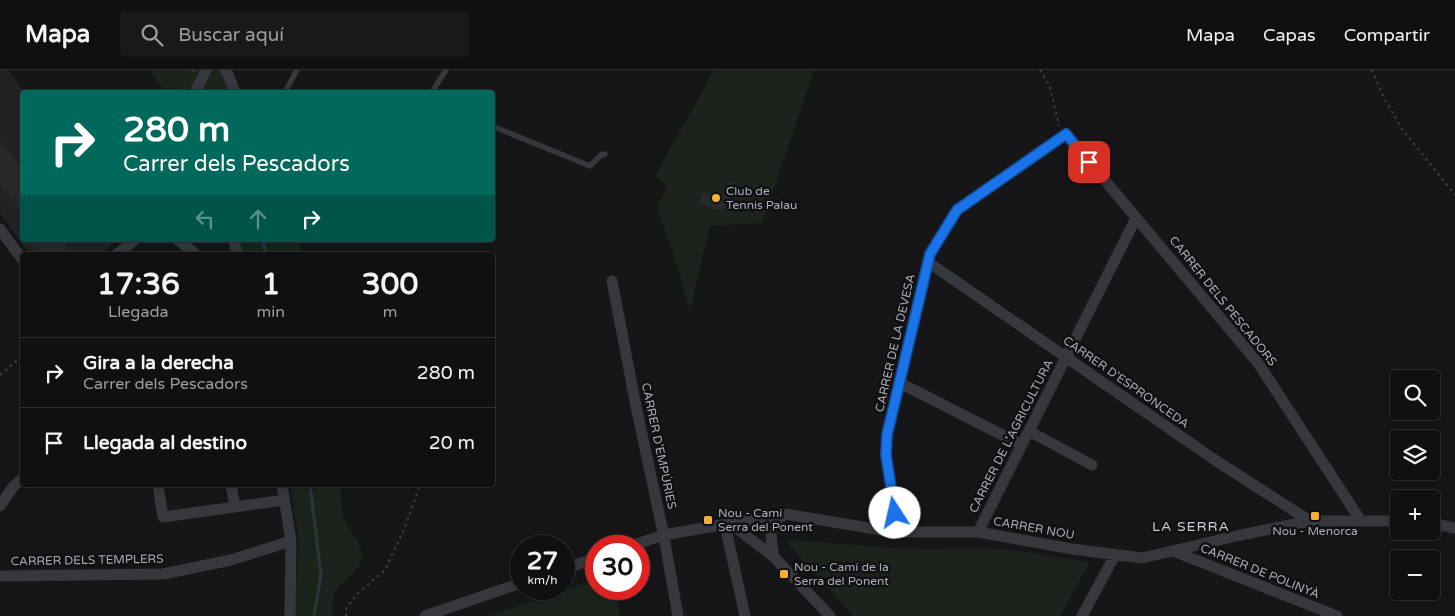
<!DOCTYPE html>
<html lang="es">
<head>
<meta charset="utf-8">
<style>
  :root { --surface:#101012; --page:#19191b; --text:#f1f3f6; --muted:#9c9d9f; --line:#303032 }
  body { margin:0; font-family:"Varela Round",sans-serif; background:var(--page); color:var(--text); height:100vh; display:flex; flex-direction:column; font-size:19px; white-space:nowrap }
  * { box-sizing:border-box; margin:0 }
  p { font-size:16px; color:var(--muted) }
  .icon { flex:none; width:28px; height:28px; fill:none; stroke:currentColor; stroke-width:2; stroke-linecap:round; stroke-linejoin:round }
  .map { position:relative; flex:1; overflow:hidden }
  .sheet { position:absolute; left:20px; top:182px; width:475px; height:235px; display:flex; flex-direction:column; background:var(--surface); border-radius:5px; box-shadow:0 2px 8px #0003,0 0 0 1px var(--line) }
  .sheet>* { flex:none }
  .top-card { position:absolute; left:20px; top:20px; width:475px; height:152px; border-radius:5px; box-shadow:0 2px 8px #0003,0 0 0 1px var(--line); background:#00695c; color:#fff; overflow:hidden }
  .tools { position:absolute; left:1390px; top:300px; display:grid; gap:10px }
  .tools a { display:grid; place-items:center; width:50px; height:50px; border-radius:5px; background:var(--surface); box-shadow:0 2px 8px #0003,0 0 0 1px var(--line); font-size:25px }
  .speed { position:absolute; left:510px; top:465px; display:flex; gap:10px; font-size:25px; font-weight:700; text-align:center }
  .speed>* { display:grid; place-content:center; width:65px; height:65px; border-radius:50%; background:var(--surface); box-shadow:0 2px 8px #0003,0 0 0 1px var(--line); line-height:1 }
  .speed small { font-size:12px; font-weight:400 }
  .speed .limit { border:8px solid #d22; background:#fff; color:#111 }
  .pin { position:absolute; display:grid; place-items:center; width:42px; height:42px; color:#fff; margin:-21px; border-radius:10px; box-shadow:0 2px 8px #0006 }
  .me { position:absolute; width:55px; margin:-28px; rotate:350deg; stroke-linejoin:round; filter:drop-shadow(0 0 4px #0008) }
  .turn { display:flex; align-items:center; gap:18px; height:105px; padding:0 20px; font-size:22px }
  .turn .icon { width:65px; height:65px; stroke-width:2.5 }
  .turn b { display:block; font-size:35px; line-height:42px }
  .lanes { display:flex; align-items:center; height:48px; padding:0 20px; background:#0003; justify-content:center; gap:25px; direction:ltr }
  .lanes .off { opacity:.35 }
  .eta { display:flex; justify-content:space-evenly; align-items:center; height:85px; text-align:center }
  .eta b { font-size:30px; font-weight:700; line-height:35px }
  ul { padding:0; list-style:none }
  li { display:flex; align-items:center; gap:15px; height:70px; padding:0 20px; border-top:1px solid var(--line) }
  li div { flex:1 }
  li b { display:block; font-size:19px }
  li em { font-style:normal }
  header { display:flex; align-items:center; gap:30px; box-sizing:border-box; height:70px; padding:0 25px; background:var(--surface); border-bottom:1px solid var(--line) }
  header strong { font-size:24px }
  nav { display:flex; gap:28px; margin-inline-start:auto; font-size:18px }
  .search { width:350px; height:45px; background:var(--page); display:flex; align-items:center; gap:12px; box-sizing:border-box; padding:0 18px; border-radius:5px; color:var(--muted); font-size:19px }
  .map>svg:first-child { display:block }
</style>
</head>
<body>
<header>
<strong>Mapa</strong>
<div class="search"><svg class="icon" aria-label="search" viewBox="0 0 24 24"><circle cx="10" cy="10" r="6"/><path d="M15 15l6 6"/></svg>Buscar aquí</div>
<nav><a>Mapa</a><a>Capas</a><a>Compartir</a></nav>
</header>
<div class="map">
<svg width="1455" height="546" viewBox="0 0 1455 546">
  <rect width="100%" height="100%" fill="#161618"/>
  <path fill="#222225" d="M0,0H8L25,22H22V170H118L99,185H30L0,143Z"/>
  <path fill="#1c231d" d="M149,0H224L231,22H165Z
    M714,0H814L762,153L710,156L690,240L673,183L657,139L667,116L655,106Z
    M229,170H300L303,185H232Z
    M290,415H341C341,425 340,436 343,446C347,458 362,473 362,485C362,502 342,510 335,523C332,530 332,539 333,546H294L299,471Z
    M785,470L897,478L1005,479L1090,492L1060,546H853Z
    M596,509V519H616L620,546H489Z"/>
  <g fill="none" stroke-linecap="round" stroke-linejoin="round">
    <path stroke="#2c353c" stroke-width="3" d="M193,0L194,1
      M203,20L204,22
      M262,170L267,185
      M310,415L321,505L314,546"/>
  </g>
  <path fill="#29292c" d="M0,72L22,98V143L0,116Z
    M729,111L742,116L731,139L714,140L699,132L704,121L715,127L724,125Z
    M28,170H62L75,185H42Z"/>
  <g fill="none" stroke-linecap="round" stroke-linejoin="round">
    <path stroke="#3d3f44" stroke-width="2" stroke-dasharray="2.5 4" stroke-linecap="butt" d="M1040,0L1050,17L1059,56
      M1372,0L1383,26L1402,59L1455,125
      M0,305L22,286
      M346,546V539L358,523L385,500L405,457L420,415"/>
    <path stroke="#37383d" stroke-width="5.5" d="M285,22L297,0
      M432,22L446,0
      M492,56L590,96L601,85L605,84"/>
    <path stroke="#37383d" stroke-width="11" d="M225,0L228,4L235,22
      M195,22L206,0
      M0,159L22,189
      M178,170L197,185
      M234,170L237,185
      M116,185L135,170
      M928,192L1215,390L1310,451
      M612,211L637,341L664,467L678,546
      M900,313L1022,375
      M1029,361L1092,395
      M158,415L163,447L284,430
      M231,415L235,437
      M282,415L291,471L290,546
      M0,436L13,417L22,409
      M1431,453L1455,458
      M731,454L774,487L830,546
      M725,455L745,546
      M898,462L886,385L887,365L930,184L957,140L1066,64L1258,293L1361,451
      M978,462L1136,148
      M631,476L663,465L785,444L893,462H978L1072,479L1142,488L1236,466L1310,451H1399
      M1173,481L1337,546
      M774,487C771,474 770,465 772,453L784,445
      M564,499L596,488
      M0,506L163,504L231,490L291,471
      M425,546L521,513
      M1082,546L1115,485"/>
  </g>
  <g fill="none" stroke-linecap="round" stroke-linejoin="round">
    <g stroke="#114b97" stroke-width="12">
      <path id="route" d="M895,443L886,385L887,365L930,184L957,140L1066,64L1089,92"/>
    </g>
    <use href="#route" stroke="#1a73e8" stroke-width="9"/>
  </g>
  <g fill="#f2b134" stroke="#111113" stroke-width="2">
    <circle cx="716" cy="128" r="5"/>
    <rect x="1310" y="441" width="10" height="10" rx="2.5"/>
    <rect x="703" y="445" width="10" height="10" rx="2.5"/>
    <rect x="779" y="499" width="10" height="10" rx="2.5"/>
  </g>
  <g text-anchor="middle" dominant-baseline="central" stroke-width="5" stroke-linejoin="round" paint-order="stroke">
    <g font-size="12" fill="#a8adb8" stroke="#111113" text-anchor="start">
      <text x="726" y="121">Club de<tspan x="726" dy="14">Tennis Palau</tspan></text>
      <text x="718" y="443">Nou - Camí<tspan x="718" dy="14">Serra del Ponent</tspan></text>
      <text x="1315" y="461" text-anchor="middle">Nou - Menorca</text>
      <text x="794" y="497">Nou - Camí de la<tspan x="794" dy="14">Serra del Ponent</tspan></text>
    </g>
    <g font-size="12" fill="#a8adb8" stroke="#111113">
      <text transform="translate(1223 231) rotate(51)">CARRER DELS PESCADORS</text>
      <text transform="translate(895 273) rotate(-77)">CARRER DE LA DEVESA</text>
      <text transform="translate(1126 312) rotate(35)">CARRER D'ESPRONCEDA</text>
      <text transform="translate(1011 366) rotate(-63)">CARRER DE L'AGRICULTURA</text>
      <text transform="translate(659 376) rotate(78)">CARRER D'EMPÚRIES</text>
      <text transform="translate(1034 458) rotate(10)">CARRER NOU</text>
      <text transform="translate(87 490) rotate(-1)">CARRER DELS TEMPLERS</text>
      <text transform="translate(1260 501) rotate(22)">CARRER DE POLINYÀ</text>
    </g>
    <g font-size="14" letter-spacing="1" fill="#c9ccd4" stroke="#111113">
      <text x="1191" y="456">LA SERRA</text>
    </g>
  </g>
</svg>
<div class="tools">
<a><svg class="icon" aria-label="search" viewBox="0 0 24 24"><circle cx="10" cy="10" r="6"/><path d="M15 15l6 6"/></svg></a>
<a><svg class="icon" aria-label="layers" viewBox="0 0 24 24"><path d="M12 4l9 5-9 5-9-5zM3 14l9 5 9-5"/></svg></a>
<a>+</a>
<a>−</a>
</div>
<div class="speed"><div>27<small>km/h</small></div><div class="limit">30</div></div>
<div class="pin" style="left:1089px;top:92px;background:#d93025"><svg class="icon" aria-label="arrive" viewBox="0 0 24 24"><path d="M6 21V4h12l-3 4 3 4H6"/></svg></div>
<svg class="me" style="left:895px;top:443px" viewBox="-20 -20 40 40"><circle r="19" fill="#fff"/><path d="M0-13L10 11 0 6-10 11z" fill="#1a73e8"/></svg>
<div class="top-card">
<div class="turn"><svg class="icon" aria-label="right" viewBox="0 0 24 24"><path d="M7 20v-9h11M14 6l5 5-5 5"/></svg><div><b>280 m</b>Carrer dels Pescadors</div></div>
<div class="lanes"><svg class="icon off" aria-label="left" viewBox="0 0 24 24"><path d="M17 20v-9H6M10 6l-5 5 5 5"/></svg><svg class="icon off" aria-label="ahead" viewBox="0 0 24 24"><path d="M12 20V5M6 11l6-6 6 6"/></svg><svg class="icon" aria-label="right" viewBox="0 0 24 24"><path d="M7 20v-9h11M14 6l5 5-5 5"/></svg></div>
</div>
<section class="sheet">
<div class="eta">
<div><b>17:36</b><p>Llegada</p></div>
<div><b>1</b><p>min</p></div>
<div><b>300</b><p>m</p></div>
</div>
<ul>
<li><svg class="icon" aria-label="right" viewBox="0 0 24 24"><path d="M7 20v-9h11M14 6l5 5-5 5"/></svg><div><b>Gira a la derecha</b><p>Carrer dels Pescadors</p></div><em>280 m</em></li>
<li><svg class="icon" aria-label="arrive" viewBox="0 0 24 24"><path d="M6 21V4h12l-3 4 3 4H6"/></svg><div><b>Llegada al destino</b></div><em>20 m</em></li>
</ul>
</section>
</div>
</body>
</html>
